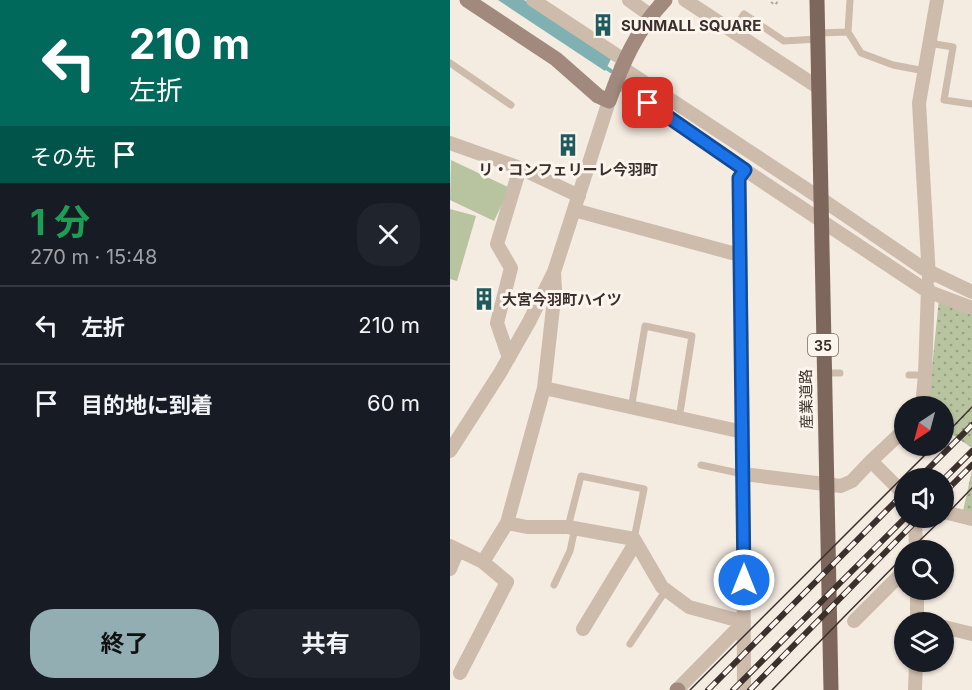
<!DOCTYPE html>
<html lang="ja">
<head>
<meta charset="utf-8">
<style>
  :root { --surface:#171b24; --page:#20242c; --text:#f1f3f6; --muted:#9ea1a6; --line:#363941; --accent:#92aeb2 }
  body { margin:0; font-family:Inter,"Noto Sans JP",sans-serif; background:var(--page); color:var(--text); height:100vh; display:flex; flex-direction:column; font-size:22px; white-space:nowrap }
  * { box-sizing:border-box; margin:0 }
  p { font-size:20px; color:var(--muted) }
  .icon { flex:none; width:33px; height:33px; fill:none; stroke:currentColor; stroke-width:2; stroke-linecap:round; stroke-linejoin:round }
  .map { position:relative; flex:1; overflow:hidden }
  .drawer { display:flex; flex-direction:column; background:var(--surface); width:450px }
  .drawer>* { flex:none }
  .top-card { background:#00695c; color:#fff; overflow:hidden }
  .needle { width:39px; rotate:216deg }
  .buttons { position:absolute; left:444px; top:396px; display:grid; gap:12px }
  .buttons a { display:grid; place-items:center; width:60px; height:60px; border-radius:50%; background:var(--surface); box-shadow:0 2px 4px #0004; font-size:30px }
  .pin { position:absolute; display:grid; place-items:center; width:51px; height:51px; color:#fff; margin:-26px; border-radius:12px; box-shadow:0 3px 9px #0006 }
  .me { position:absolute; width:66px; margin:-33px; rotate:0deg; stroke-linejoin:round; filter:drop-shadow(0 0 4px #0008) }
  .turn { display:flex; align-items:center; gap:21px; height:126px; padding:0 30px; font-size:27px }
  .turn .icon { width:78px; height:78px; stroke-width:2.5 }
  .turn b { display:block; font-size:42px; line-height:51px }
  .then { display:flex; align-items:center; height:57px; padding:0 30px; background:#0003; gap:12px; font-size:22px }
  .round { display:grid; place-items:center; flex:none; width:63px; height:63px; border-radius:24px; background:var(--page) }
  .headline { display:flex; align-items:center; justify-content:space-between; height:102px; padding:0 30px }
  h1 { font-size:36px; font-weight:700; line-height:45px; color:#1e9e55 }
  .action { display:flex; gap:12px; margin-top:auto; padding:12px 30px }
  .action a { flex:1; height:69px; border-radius:24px; background:var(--accent); color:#111; font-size:24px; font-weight:700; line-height:69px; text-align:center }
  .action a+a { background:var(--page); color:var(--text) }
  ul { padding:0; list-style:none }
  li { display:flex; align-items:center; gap:18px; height:78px; padding:0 30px; border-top:2px solid var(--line) }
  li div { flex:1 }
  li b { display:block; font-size:22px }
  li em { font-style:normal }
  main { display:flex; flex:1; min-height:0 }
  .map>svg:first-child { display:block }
</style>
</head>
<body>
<main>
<section class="drawer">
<div class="top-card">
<div class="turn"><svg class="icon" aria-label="left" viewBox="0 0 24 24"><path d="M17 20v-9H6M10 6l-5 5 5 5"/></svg><div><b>210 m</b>左折</div></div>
<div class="then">その先<svg class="icon" aria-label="arrive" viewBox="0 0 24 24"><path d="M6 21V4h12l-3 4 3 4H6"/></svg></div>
</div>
<div class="headline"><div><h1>1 分</h1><p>270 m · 15:48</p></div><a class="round"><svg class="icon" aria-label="close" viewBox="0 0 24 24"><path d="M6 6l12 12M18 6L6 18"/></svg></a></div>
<ul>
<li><svg class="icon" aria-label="left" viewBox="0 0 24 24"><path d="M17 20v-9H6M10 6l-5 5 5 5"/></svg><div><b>左折</b></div><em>210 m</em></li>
<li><svg class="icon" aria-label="arrive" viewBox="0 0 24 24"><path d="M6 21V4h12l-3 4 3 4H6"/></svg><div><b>目的地に到着</b></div><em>60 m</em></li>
</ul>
<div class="action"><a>終了</a><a>共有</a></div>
</section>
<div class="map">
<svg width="522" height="690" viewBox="0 0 522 690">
  <defs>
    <pattern id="grass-dots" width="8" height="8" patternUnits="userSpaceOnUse" patternTransform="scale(1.5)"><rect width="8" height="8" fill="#b8c4a0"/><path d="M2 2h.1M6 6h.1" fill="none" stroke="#97a083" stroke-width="1.8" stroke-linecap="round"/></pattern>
  </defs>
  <rect width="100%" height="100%" fill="#f4ebe1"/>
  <path fill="url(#grass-dots)" d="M489,299L522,311V448L494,429V406H478Z
    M522,470V513L513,511Z"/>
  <path fill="#b8c4a0" d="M1,160L60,188L44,221L0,200Z
    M0,209L26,216L7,281L0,279Z"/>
  <path fill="#7fb0b2" d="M48,0H74L161,59L155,71Z"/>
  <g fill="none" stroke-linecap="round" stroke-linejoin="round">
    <path stroke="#7fb0b2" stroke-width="4" d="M152,65L161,71"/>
    <path stroke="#b9a596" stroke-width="2" stroke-dasharray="3 3" stroke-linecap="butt" d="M321,2L325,5L329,0"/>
    <path stroke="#cdbbac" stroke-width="7" d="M400,0L398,32L411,53L443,65L475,71
      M282,31L294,14L334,41L368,39
      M368,33L398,32
      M479,43L503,47L494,100L522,104
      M0,63L61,105
      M374,373H390
      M459,375H475
      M181,409L195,326L242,336L229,419
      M251,465L293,474
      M118,527L131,476L194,489L184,539
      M104,585L120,551L125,528
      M180,644L216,590"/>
    <path stroke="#cdbbac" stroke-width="14" d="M83,0L174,60
      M179,0L200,15
      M235,0L369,88
      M171,67L370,198L474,269L522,292
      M166,80L295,170L477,291L522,308
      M0,143L70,168L129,196
      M124,210L282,253H289
      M104,272L105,290L94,388L293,432
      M479,278L469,103L487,0
      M59,358L47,323L61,268L47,244L70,168
      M472,406L475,375L478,288
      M0,451L50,373L79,322L104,272L159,101
      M421,461L454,430
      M293,474L391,486L402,481L421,461L454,494
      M494,512L522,519
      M465,518L466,550
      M57,523L77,527H118L184,539L212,587L239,607L294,622L227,690
      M0,546L33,562L57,582L10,673
      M33,562L57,523L94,388
      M0,569L8,550
      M467,590V622
      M404,621L454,571
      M494,627L522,634
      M133,629L181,550L184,539
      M294,690L293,432L289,178L295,170
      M465,690L466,662"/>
    <path stroke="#a18a7d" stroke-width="15" d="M17,0L106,59L148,96L159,101C172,64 187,29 215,0
      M227,690H228"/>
    <path stroke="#7d675c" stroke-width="15" d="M367,0L381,690"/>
    <path stroke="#3b302b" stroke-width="1.5" d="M494,436L522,407
      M494,517L522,488
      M460,550L493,518
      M240,690L484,446
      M322,690L454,556"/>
    <g stroke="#3b302b" stroke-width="6">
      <path id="rail" d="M469,478L522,425
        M494,479L522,451
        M494,493L522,465
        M258,690L454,493
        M283,690L455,518
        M300,690L469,518"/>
    </g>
    <use href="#rail" stroke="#fbf5ee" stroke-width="4" stroke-dasharray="11" stroke-linecap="butt"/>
  </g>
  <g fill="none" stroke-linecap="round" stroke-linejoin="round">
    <g stroke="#114b97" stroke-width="15">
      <path id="route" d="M198,103L295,170L289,178L294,580"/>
    </g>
    <use href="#route" stroke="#1a73e8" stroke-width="10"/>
  </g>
  <defs>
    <g id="building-bare" transform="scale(1.8)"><path d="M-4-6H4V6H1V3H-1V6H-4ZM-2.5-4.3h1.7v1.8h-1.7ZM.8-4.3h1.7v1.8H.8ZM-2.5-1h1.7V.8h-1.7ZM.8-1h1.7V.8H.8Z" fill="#1f5a5e" stroke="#fbf5ee" stroke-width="2.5" paint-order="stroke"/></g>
  </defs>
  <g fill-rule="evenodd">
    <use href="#building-bare" x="153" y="25"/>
    <use href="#building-bare" x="118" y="145"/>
    <use href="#building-bare" x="34" y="299"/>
  </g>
  <g text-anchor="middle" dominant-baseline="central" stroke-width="6" stroke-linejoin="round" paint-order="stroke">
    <rect fill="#fbf5ee" stroke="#756b66" stroke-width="1.5" x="358" y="334" width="30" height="22" rx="4.5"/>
    <g font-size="14" font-weight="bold" fill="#3b302b">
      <text x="373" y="345">35</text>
    </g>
    <g font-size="15" font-weight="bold" fill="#3b302b" stroke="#fbf5ee" text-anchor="start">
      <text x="171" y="25">SUNMALL SQUARE</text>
      <text x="118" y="169" text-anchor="middle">リ・コンフェリーレ今羽町</text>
      <text x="52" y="299">大宮今羽町ハイツ</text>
    </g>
    <g font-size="15" fill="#3b302b" stroke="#fbf5ee">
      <text transform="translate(356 399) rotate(-91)">産業道路</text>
    </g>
  </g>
</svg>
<div class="buttons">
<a><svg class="needle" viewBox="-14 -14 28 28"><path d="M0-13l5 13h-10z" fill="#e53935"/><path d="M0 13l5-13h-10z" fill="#9ea1a6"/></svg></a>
<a><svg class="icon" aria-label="sound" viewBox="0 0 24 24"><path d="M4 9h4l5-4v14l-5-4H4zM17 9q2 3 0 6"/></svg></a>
<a><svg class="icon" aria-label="search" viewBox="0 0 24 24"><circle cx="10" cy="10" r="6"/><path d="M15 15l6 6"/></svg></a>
<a><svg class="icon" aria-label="layers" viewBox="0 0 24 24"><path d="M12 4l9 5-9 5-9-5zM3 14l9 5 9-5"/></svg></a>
</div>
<div class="pin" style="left:198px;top:103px;background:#d93025"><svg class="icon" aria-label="arrive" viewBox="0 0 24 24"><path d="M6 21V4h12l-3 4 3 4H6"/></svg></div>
<svg class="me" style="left:294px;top:580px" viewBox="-20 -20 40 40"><circle r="17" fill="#1a73e8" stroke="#fff" stroke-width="3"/><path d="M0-11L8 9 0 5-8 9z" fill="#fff"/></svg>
</div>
</main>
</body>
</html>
